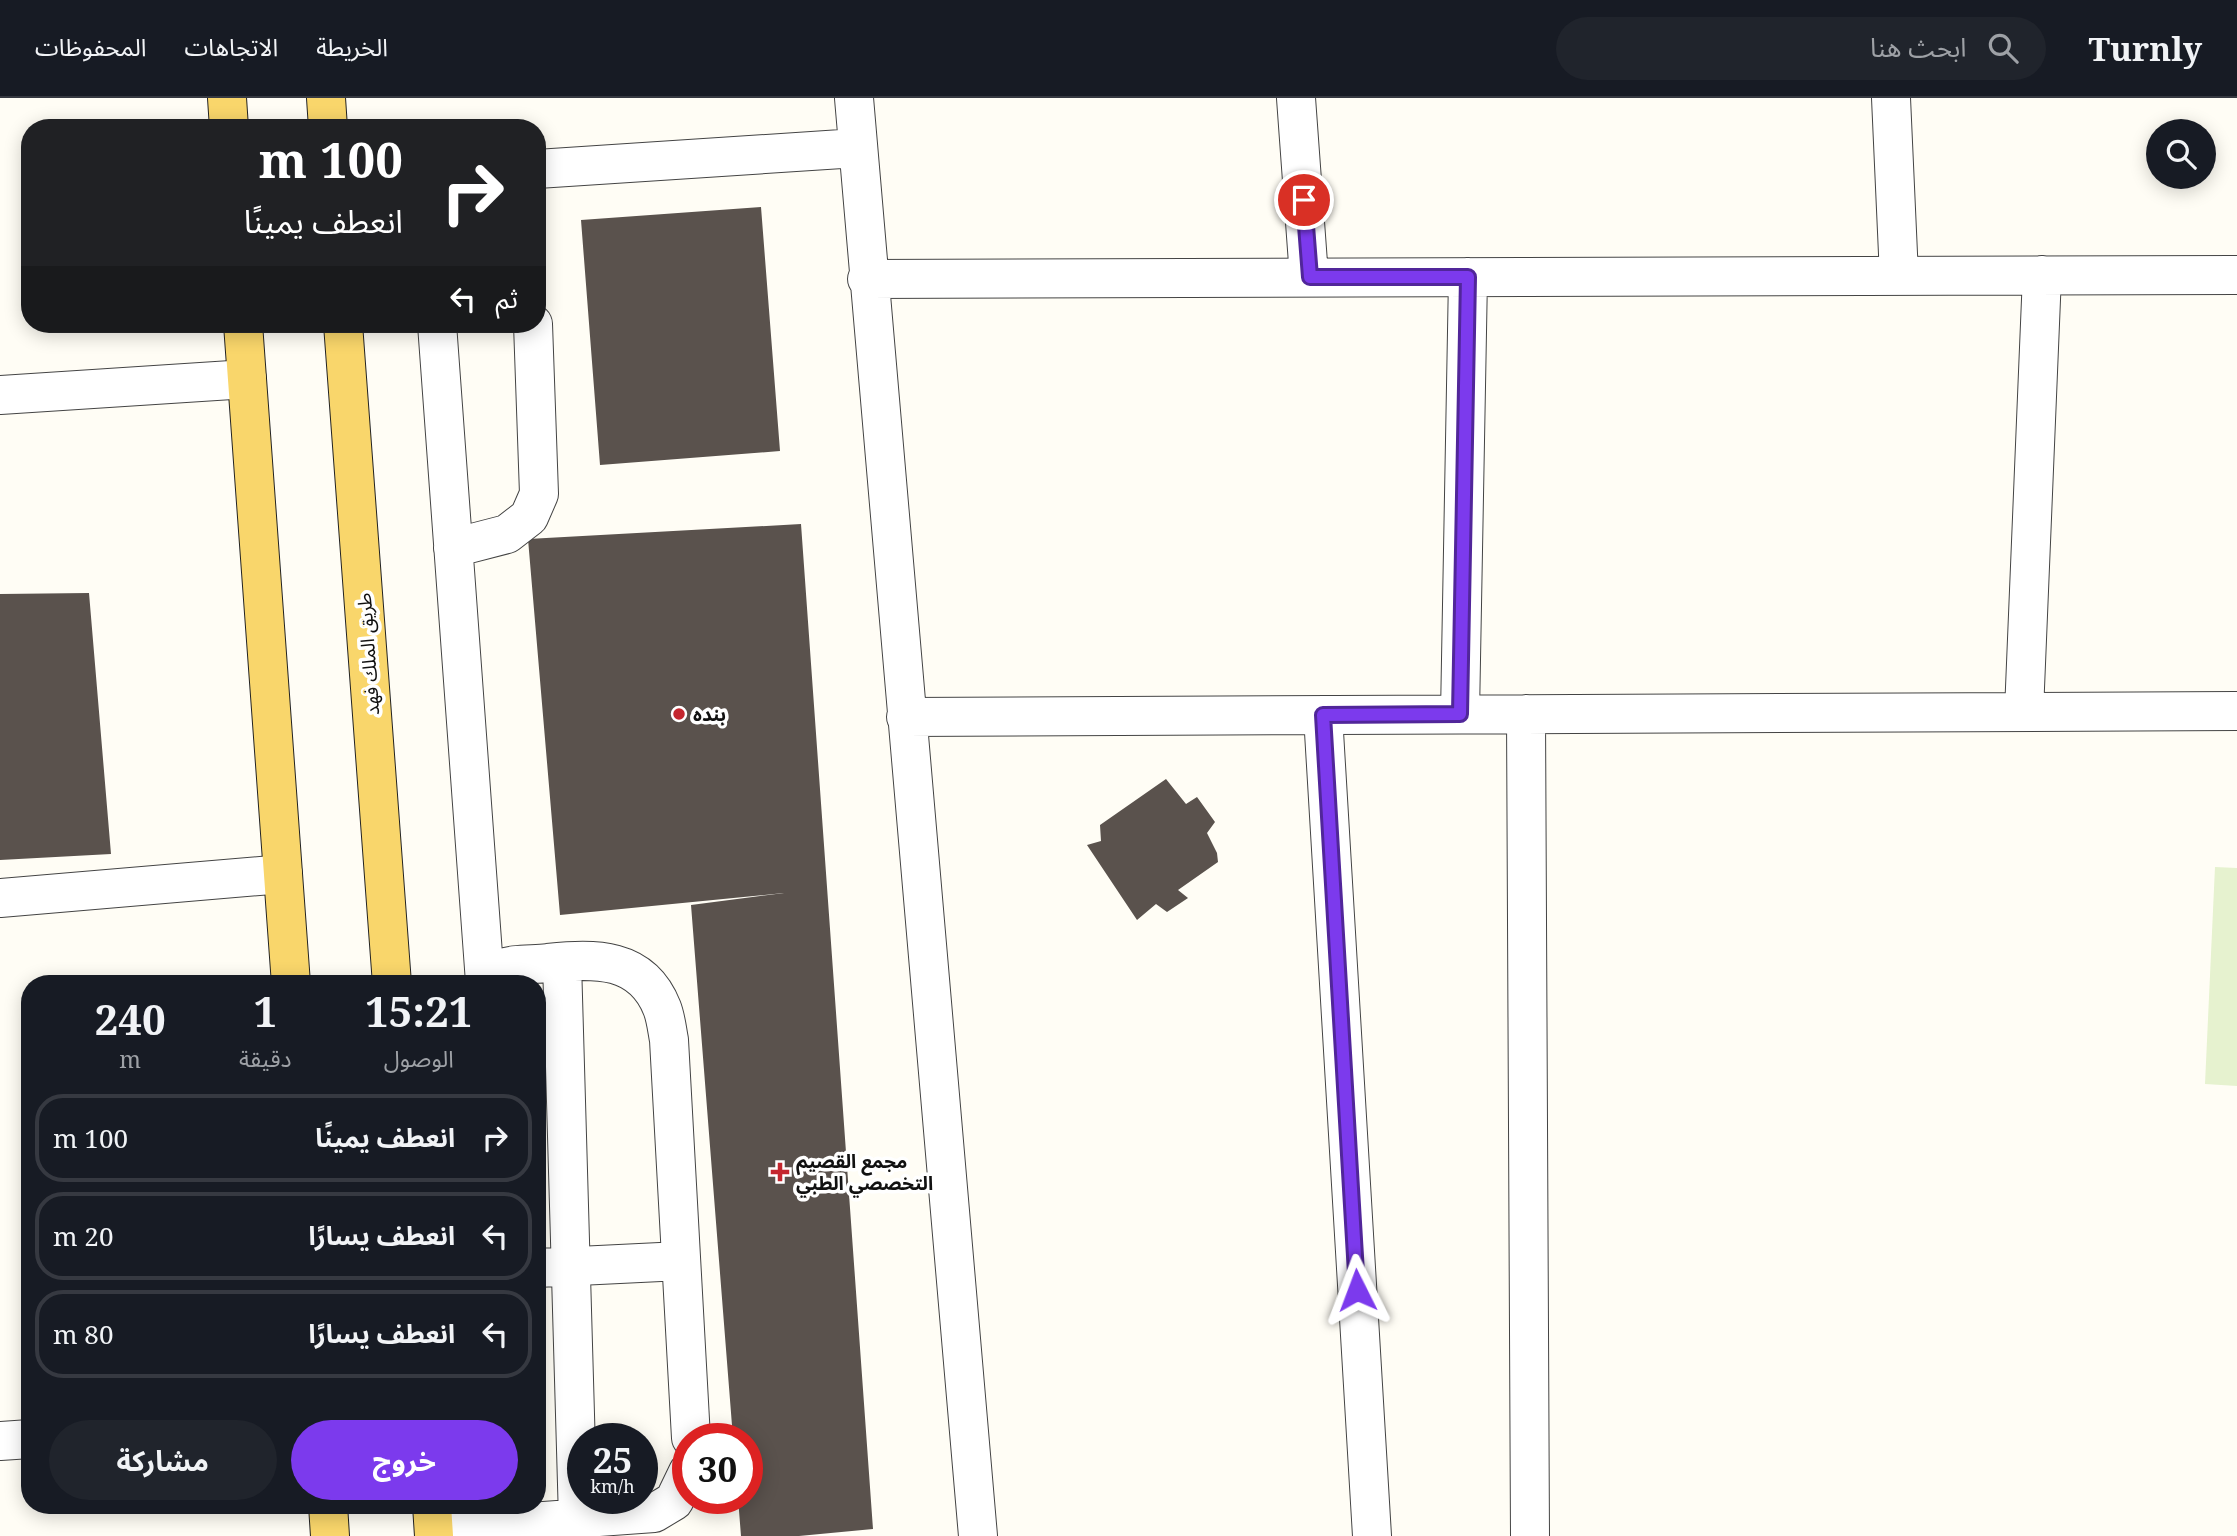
<!DOCTYPE html>
<html lang="ar">
<head>
<meta charset="utf-8">
<style>
  :root { --surface:#171b24; --page:#20242c; --text:#f1f3f6; --muted:#9ea1a6; --line:#363941; --accent:#7c3aed }
  body { margin:0; font-family:"Noto Serif","Noto Sans Arabic",serif; background:var(--page); color:var(--text); direction:rtl; height:100vh; display:flex; flex-direction:column; font-size:26px; white-space:nowrap }
  * { box-sizing:border-box; margin:0 }
  p { font-size:23px; color:var(--muted) }
  .icon { flex:none; width:38px; height:38px; fill:none; stroke:currentColor; stroke-width:2; stroke-linecap:round; stroke-linejoin:round }
  .map { position:relative; flex:1; overflow:hidden; direction:ltr }
  .side { position:absolute; left:21px; top:877px; width:525px; height:539px; display:flex; flex-direction:column; background:var(--surface); border-radius:28px; box-shadow:0 4px 18px #0003; direction:rtl }
  .side>* { flex:none }
  .banner { position:absolute; left:21px; top:21px; width:525px; height:214px; border-radius:28px; box-shadow:0 4px 18px #0003; direction:rtl; background:#202124; color:#fff; overflow:hidden }
  .fabs { position:absolute; left:2146px; top:21px; display:grid; gap:14px }
  .fabs a { display:grid; place-items:center; width:70px; height:70px; border-radius:50%; background:var(--surface); box-shadow:0 4px 18px #0003; font-size:35px }
  .speed { position:absolute; left:567px; top:1325px; display:flex; gap:14px; font-size:35px; font-weight:700; text-align:center }
  .speed>* { display:grid; place-content:center; width:91px; height:91px; border-radius:50%; background:var(--surface); box-shadow:0 4px 18px #0003; line-height:1 }
  .speed small { font-size:18px; font-weight:400 }
  .speed .limit { border:10px solid #d22; background:#fff; color:#111 }
  .pin { position:absolute; display:grid; place-items:center; width:60px; height:60px; color:#fff; margin:-30px; border:4px solid #fff; border-radius:50%; box-shadow:0 2px 7px #0007 }
  .me { position:absolute; width:77px; margin:-38px; rotate:357deg; stroke-linejoin:round; filter:drop-shadow(0 0 5px #0008) }
  .turn { display:flex; align-items:center; gap:24px; height:147px; padding:0 28px; font-size:32px }
  .turn .icon { width:91px; height:91px; stroke-width:2.5 }
  .turn b { display:block; font-size:49px; line-height:60px }
  .then { display:flex; align-items:center; height:66px; padding:0 28px; background:#0003; gap:14px; font-size:26px }
  .eta { display:flex; justify-content:space-evenly; align-items:center; height:119px; text-align:center }
  .eta b { font-size:42px; font-weight:700; line-height:49px }
  .button { display:flex; gap:14px; margin-top:auto; padding:14px 28px }
  .button a { flex:1; height:80px; border-radius:42px; background:var(--accent); color:#fff; font-size:28px; font-weight:700; line-height:80px; text-align:center }
  .button a+a { background:var(--page); color:var(--text) }
  ul { padding:0; list-style:none }
  li { display:flex; align-items:center; gap:21px; height:88px; margin:0 14px 10px; padding:0 14px; border:4px solid var(--line); border-radius:28px }
  li div { flex:1 }
  li b { display:block; font-size:26px }
  li em { font-style:normal }
  header { display:flex; align-items:center; gap:42px; box-sizing:border-box; height:98px; padding:0 35px; background:var(--surface); border-bottom:2px solid var(--line) }
  header strong { font-size:33px }
  nav { display:flex; gap:38px; margin-inline-start:auto; font-size:24px }
  .search { width:490px; height:63px; background:var(--page); display:flex; align-items:center; gap:18px; box-sizing:border-box; padding:0 24px; border-radius:38px; color:var(--muted); font-size:26px }
  .map>svg:first-child { display:block }
</style>
</head>
<body>
<header>
<strong>Turnly</strong>
<div class="search"><svg class="icon" aria-label="search" viewBox="0 0 24 24"><circle cx="10" cy="10" r="6"/><path d="M15 15l6 6"/></svg>ابحث هنا</div>
<nav><a>الخريطة</a><a>الاتجاهات</a><a>المحفوظات</a></nav>
</header>
<div class="map">
<svg width="2237" height="1438" viewBox="0 0 2237 1438">
  <rect width="100%" height="100%" fill="#fffdf5"/>
  <path fill="#e6f2cf" d="M2215,769L2237,770V988L2205,986Z"/>
  <path fill="#5a524d" d="M761,109L780,353L600,367L581,122Z
    M801,426L873,1431L799,1438H741L738,1400H747V1340H733L691,807L784,795L560,817L528,441Z
    M89,495L111,756L0,762V496Z
    M1166,681L1186,706L1197,699L1215,724L1207,735L1217,755L1218,764L1178,792L1188,800L1167,814L1156,806L1137,822L1087,747L1101,743L1100,727Z"/>
  <g fill="none" stroke-linecap="round" stroke-linejoin="round">
    <g stroke="#444" stroke-width="40">
      <path id="minor" d="M854,0L978,1438
        M1296,0L1309,179
        M1891,0L1899,178
        M537,71L857,50
        M867,181L2237,177
        M437,226L485,884
        M0,297L247,281
        M453,450L507,436L529,419L539,396L533,226
        M2024,614L2042,177
        M1460,616L1468,179
        M1526,616L1530,1438
        M1323,617L1372,1438
        M906,619L2237,613
        M0,800L283,776
        M562,864L578,1421
        M483,886C488,881 493,874 499,871C513,865 533,867 548,865C595,860 642,859 662,910C666,920 667,932 669,942L691,1340
        M537,1170L681,1163
        M0,1343L30,1341
        M434,1431L654,1415L674,1403L688,1374"/>
    </g>
    <g stroke="#222" stroke-width="40">
      <path id="major" d="M227,0L229,30
        M326,0L328,30
        M243,226L291,886
        M343,226L392,886
        M328,1407L330,1438
        M432,1407L434,1438"/>
    </g>
    <use href="#minor" stroke="#fff" stroke-width="38"/>
    <use href="#major" stroke="#f9d66b" stroke-width="38"/>
  </g>
  <g fill="none" stroke-linecap="round" stroke-linejoin="round">
    <g stroke="#51269a" stroke-width="18">
      <path id="route" d="M1304,102L1310,179H1468L1460,616L1323,617L1357,1192"/>
    </g>
    <use href="#route" stroke="#7c3aed" stroke-width="12"/>
  </g>
  <g fill="#c4262e" stroke="#fff" stroke-width="2.5">
    <circle cx="679" cy="616" r="7"/>
    <path d="M776.5 1063.5h7v7h7v7h-7v7h-7v-7h-7v-7h7z"/>
  </g>
  <g text-anchor="middle" dominant-baseline="central" stroke-width="7" stroke-linejoin="round" paint-order="stroke">
    <g font-size="19" fill="#111" stroke="#fff">
      <text transform="translate(368 556) rotate(-94)">طريق الملك فهد</text>
    </g>
    <g font-size="19" font-weight="bold" fill="#111" stroke="#fff" text-anchor="start">
      <text x="693" y="616">بنده</text>
      <text x="796" y="1063">مجمع القصيم<tspan x="796" dy="22">التخصصي الطبي</tspan></text>
    </g>
  </g>
</svg>
<div class="fabs">
<a><svg class="icon" aria-label="search" viewBox="0 0 24 24"><circle cx="10" cy="10" r="6"/><path d="M15 15l6 6"/></svg></a>
</div>
<div class="speed"><div>25<small>km/h</small></div><div class="limit">30</div></div>
<div class="pin" style="left:1304px;top:102px;background:#d93025"><svg class="icon" aria-label="arrive" viewBox="0 0 24 24"><path d="M6 21V4h12l-3 4 3 4H6"/></svg></div>
<svg class="me" style="left:1357px;top:1192px" viewBox="-20 -20 40 40"><path d="M0-17L14 15 0 8-14 15z" fill="#7c3aed" stroke="#fff" stroke-width="4"/></svg>
<div class="banner">
<div class="turn"><svg class="icon" aria-label="right" viewBox="0 0 24 24"><path d="M7 20v-9h11M14 6l5 5-5 5"/></svg><div><b>100 m</b>انعطف يمينًا</div></div>
<div class="then">ثم<svg class="icon" aria-label="left" viewBox="0 0 24 24"><path d="M17 20v-9H6M10 6l-5 5 5 5"/></svg></div>
</div>
<section class="side">
<div class="eta">
<div><b>15:21</b><p>الوصول</p></div>
<div><b>1</b><p>دقيقة</p></div>
<div><b>240</b><p>m</p></div>
</div>
<ul>
<li><svg class="icon" aria-label="right" viewBox="0 0 24 24"><path d="M7 20v-9h11M14 6l5 5-5 5"/></svg><div><b>انعطف يمينًا</b></div><em>100 m</em></li>
<li><svg class="icon" aria-label="left" viewBox="0 0 24 24"><path d="M17 20v-9H6M10 6l-5 5 5 5"/></svg><div><b>انعطف يسارًا</b></div><em>20 m</em></li>
<li><svg class="icon" aria-label="left" viewBox="0 0 24 24"><path d="M17 20v-9H6M10 6l-5 5 5 5"/></svg><div><b>انعطف يسارًا</b></div><em>80 m</em></li>
</ul>
<div class="button"><a>خروج</a><a>مشاركة</a></div>
</section>
</div>
</body>
</html>
